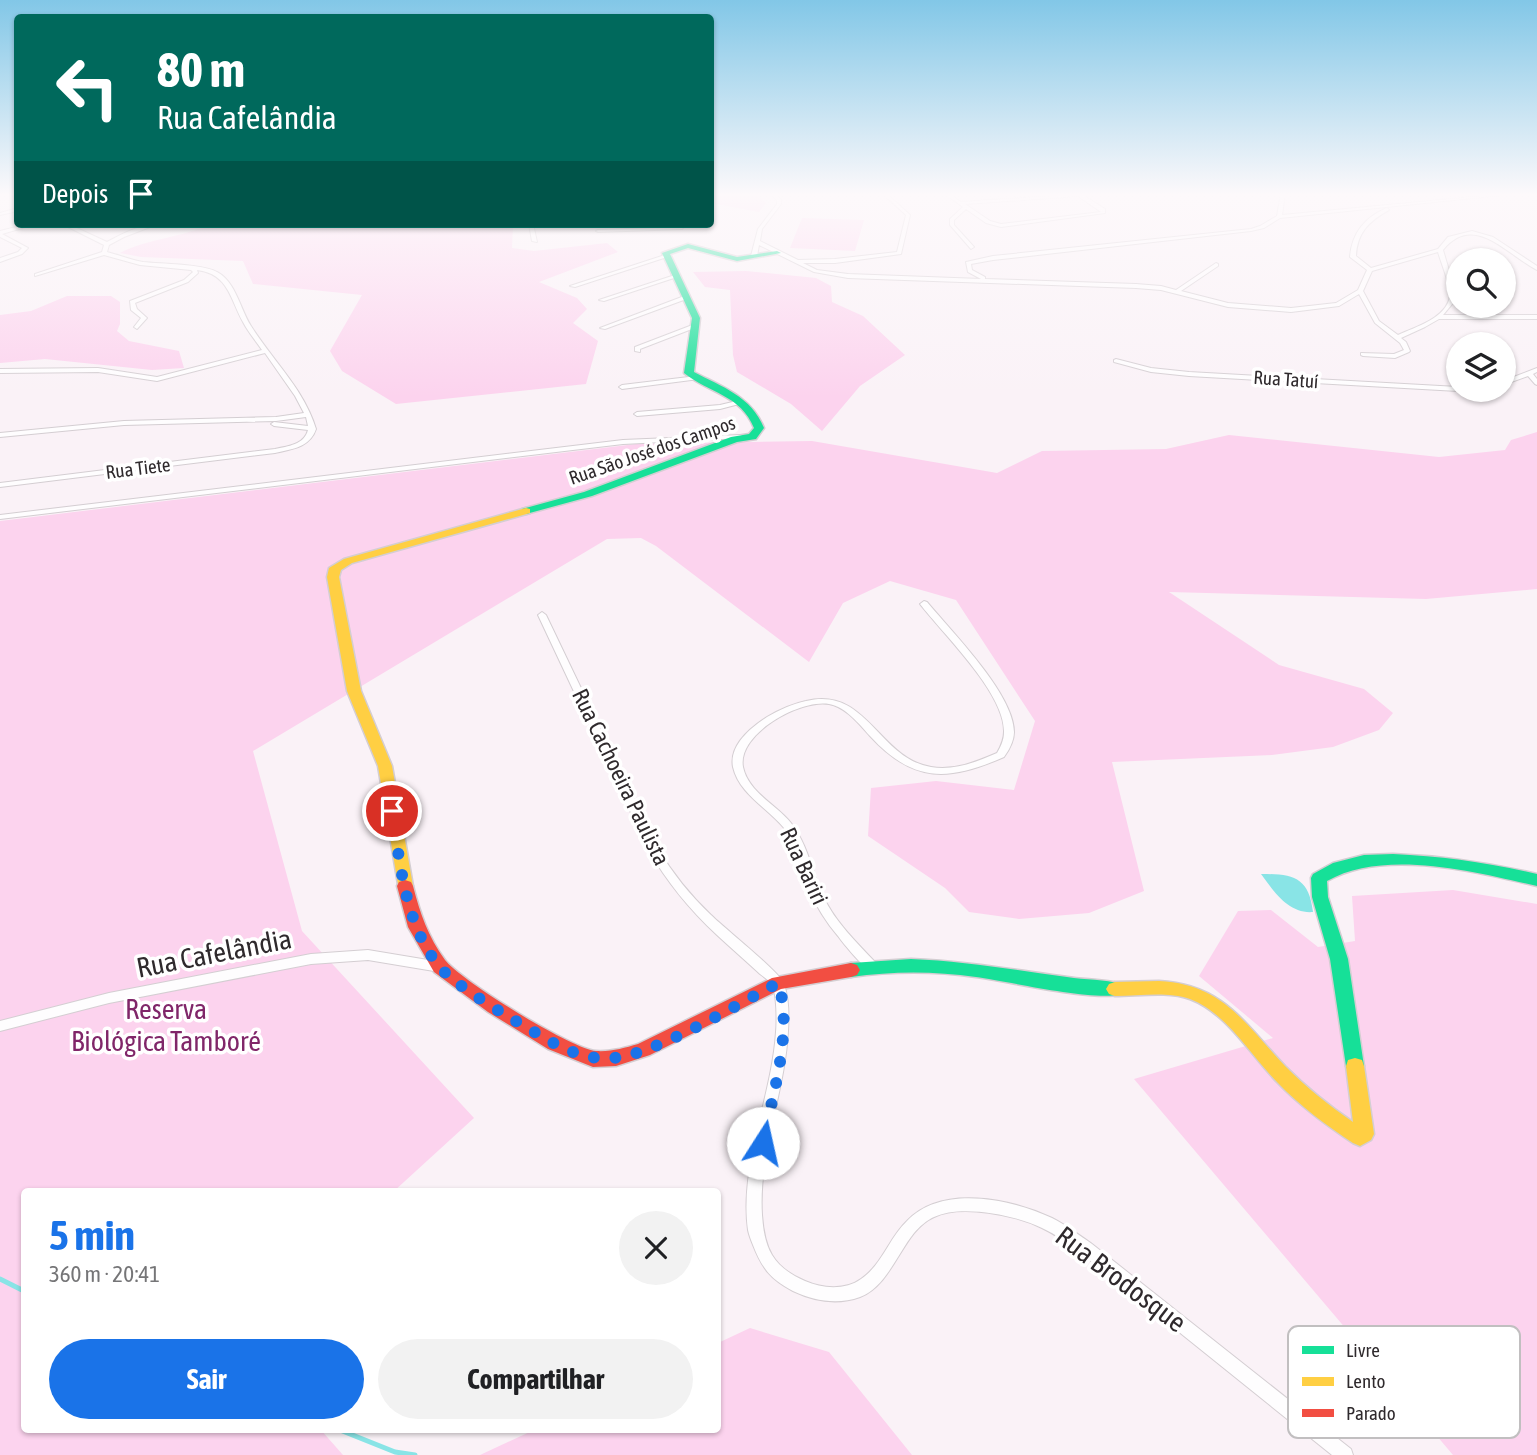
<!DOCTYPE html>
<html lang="pt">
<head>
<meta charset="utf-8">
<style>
  :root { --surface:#fff; --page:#f2f2f2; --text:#202124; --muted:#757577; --accent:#1a73e8 }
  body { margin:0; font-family:"Asap Condensed",sans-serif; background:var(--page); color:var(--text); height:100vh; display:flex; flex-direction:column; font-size:26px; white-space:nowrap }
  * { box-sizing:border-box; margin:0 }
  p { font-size:23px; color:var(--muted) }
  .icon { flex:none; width:38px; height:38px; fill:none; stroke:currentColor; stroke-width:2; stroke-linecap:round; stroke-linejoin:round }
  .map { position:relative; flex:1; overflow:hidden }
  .side { position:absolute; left:21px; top:1188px; width:700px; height:245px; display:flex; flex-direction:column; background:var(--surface); border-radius:7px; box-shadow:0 2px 5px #0004 }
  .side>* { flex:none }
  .hud { position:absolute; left:14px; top:14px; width:700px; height:214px; border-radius:7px; box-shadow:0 2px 5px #0004; background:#00695c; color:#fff; overflow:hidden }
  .tools { position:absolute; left:1446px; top:248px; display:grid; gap:14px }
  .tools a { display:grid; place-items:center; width:70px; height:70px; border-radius:50%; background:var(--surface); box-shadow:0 2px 5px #0004; font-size:35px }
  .pin { position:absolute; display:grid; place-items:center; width:60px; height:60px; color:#fff; margin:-30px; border:4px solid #fff; border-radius:50%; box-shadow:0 2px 7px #0007 }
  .me { position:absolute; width:77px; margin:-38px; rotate:10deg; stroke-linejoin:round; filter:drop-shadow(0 0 5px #0008) }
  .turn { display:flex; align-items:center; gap:24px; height:147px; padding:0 28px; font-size:32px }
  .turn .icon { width:91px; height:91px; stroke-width:2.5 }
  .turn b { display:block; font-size:49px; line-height:60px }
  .then { display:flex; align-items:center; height:66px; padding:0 28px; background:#0003; gap:14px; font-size:26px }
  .round { display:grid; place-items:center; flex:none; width:74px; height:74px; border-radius:37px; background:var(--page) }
  .summary { display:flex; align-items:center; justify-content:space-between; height:119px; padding:0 28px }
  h1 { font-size:42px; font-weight:700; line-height:52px; color:var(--accent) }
  .button { display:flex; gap:14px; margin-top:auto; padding:14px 28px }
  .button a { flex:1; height:80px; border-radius:42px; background:var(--accent); color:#fff; font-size:28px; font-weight:700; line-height:80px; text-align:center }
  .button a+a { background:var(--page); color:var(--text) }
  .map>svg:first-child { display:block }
</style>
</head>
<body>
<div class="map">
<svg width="1537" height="1455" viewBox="0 0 1537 1455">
  <rect width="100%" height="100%" fill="#faf2f7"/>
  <path fill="#fcd3ee" d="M710,194H757L766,203L759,212L711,203Z
    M802,218L864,220L855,251L790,248Z
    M211,224H513L512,248L534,251L607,243L618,252L539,282L577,298L587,309L573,323L598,341L586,384L396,404L342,371L330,351L362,295L253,284L243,261L141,257L120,253C149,238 181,238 211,224Z
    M746,271L816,278L831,286L832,302L863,316L905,355L860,386L822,431L791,404L737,372L733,355L730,290L705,287L693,272Z
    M67,296H111L120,302V324L117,331L129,341L179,351L184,368L152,370L45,359L0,363V315L31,311Z
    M1537,432V589L1426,599L1169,592L1279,665L1364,689L1393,713L1379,730L1333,747L1272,755L1112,762L1144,891L1089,913L1019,919L969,912L945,888L868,836L871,788L936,781L1014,790L1035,721L956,600L890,581L843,603L809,662L656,546L641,538L607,539L253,751L302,931L474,1118L393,1192H24V1430H321L343,1455H0V521L636,444L812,441L997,473L1042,451L1166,449L1229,435L1439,457L1505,450L1511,440Z
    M1453,890L1537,904V1455H1453L1134,1079L1273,1038L1199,976L1238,911L1271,910L1318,947L1355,941L1352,896Z
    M750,1328L829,1352L912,1455H480L534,1430H718V1343Z"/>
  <path fill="#89e4e6" d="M1261,874C1293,874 1309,877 1313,912C1289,914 1274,892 1261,874Z"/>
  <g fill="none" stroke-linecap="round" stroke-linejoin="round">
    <path stroke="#89e4e6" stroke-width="5" d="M0,1279L24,1291
      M340,1430L395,1452L415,1455"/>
    <g stroke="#d4ced2" stroke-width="2">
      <path id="street" d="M771,194H775L781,200V204L762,229L760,241L798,260L835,259L897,252L906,215L883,194H887L910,215L901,254L835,263H803L817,270L848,274L981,279L968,272L966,262L993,256L1251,229L1260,226L1277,216L1281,194H1285L1282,215L1504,194L1502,195L1280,218L1264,228L1251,231L993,260L971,264L972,270L985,277V279L1136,284L1161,286L1176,290L1216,263L1218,264V266L1181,291L1228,303L1291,308L1336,303L1358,290L1367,270L1350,257C1352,233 1365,217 1387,208L1389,210C1369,221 1357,233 1356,256L1371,268L1438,249L1448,237L1472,231L1493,237L1537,266V270C1506,254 1474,212 1443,250L1456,294L1453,303L1443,315H1537V319H1439L1425,327L1401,338L1406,342L1410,351L1409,352L1395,358L1363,356L1361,355V353L1394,354L1404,350L1400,343L1375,323L1359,294L1339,306L1291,312L1228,307L1161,290L1136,288L848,278L814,272L759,245L757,256L754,258L751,256L758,229L777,204V200ZM1438,252C1441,263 1451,286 1450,296C1447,318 1415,327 1398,335L1379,321L1363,291L1372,271Z
        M945,194H949L961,202L1084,194L1083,195L1105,209V213L1001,227L986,223L966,209L954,220V225L974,247L971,249L950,225V219L963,207ZM1078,196L1101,212L1001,224L990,221L965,204Z
        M18,208V211L0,215V213Z
        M28,224H36L2,234L28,248L22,254L0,262V258L18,252L22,248L0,237V231Z
        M62,224H68L107,242C122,234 141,224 158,224L124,237L109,245L107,252C119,255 131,260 143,262C161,264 203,264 217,272C236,282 240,309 251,326C273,361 304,389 316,429C310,447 293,449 275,453L0,487V483L275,449C288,446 304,445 308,430L274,426L271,424L274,422L308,426L306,417L276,421L124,425L0,437V433L124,421L276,417L304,413L295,396L265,353L157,381L98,372L0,373V369L98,368L157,377L262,350C256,341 248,332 243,322C230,299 229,274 197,270L198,273L188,282L135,303L137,309L147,318L137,329L134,327L141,318L131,310L130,301L184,280L193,272L191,270L140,265L104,255L35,276V274L102,252L104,245Z
        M529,224H533L537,242L532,241Z
        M684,227L682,229L598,232L596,231L598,230Z
        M665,255L670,256L575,287L570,286Z
        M675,275L680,276L604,301L599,300Z
        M687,295L690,297L689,298L605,329L600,328Z
        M695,324L698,326L697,327L640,349V352L635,351V347Z
        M1116,359L1151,368L1189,372L1458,387V390H1460L1458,391L1189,376L1151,372L1114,362V360Z
        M1537,368V372L1533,374L1537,379V385L1535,384L1528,376L1503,385V381Z
        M697,376L699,377V379L622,389L619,387L622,385Z
        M741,400L744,402L743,403L720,409L637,416L634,414L637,412L720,405Z
        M741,435L744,437L743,438L623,444L0,519V515L623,440Z
        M924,601L927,602C951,631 1014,694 1014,732C1014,741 1009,750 1004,757C949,781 914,784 870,736C859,724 846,707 829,704C800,699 737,734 743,767C748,792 777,805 791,823C808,845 812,872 823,896C835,922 857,943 876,963L878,966L876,969C875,970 873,971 871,970C864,969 843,943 838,936C827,923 817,908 810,891C802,870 798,846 784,828C768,808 739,794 733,767C729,746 750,728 767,717C779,710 792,704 806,701C867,686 878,758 931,767C954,771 976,762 997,753C1001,746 1004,740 1004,732C1005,693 943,634 920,604Z
        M542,612L546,615L658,849C673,874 690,895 711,915C723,927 781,973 784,984C789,999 789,1016 788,1031C785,1093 758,1153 762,1215C763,1229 765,1243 772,1255C779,1267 793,1276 805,1281C823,1289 846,1290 861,1279C882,1265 889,1238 907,1221C942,1184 1011,1199 1052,1218C1066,1225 1079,1235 1092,1244L1351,1449L1353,1455H1332L1082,1254C1069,1244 1057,1235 1042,1228C1016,1215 961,1204 934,1217C927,1220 919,1227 914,1233C897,1254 886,1287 860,1297C838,1305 814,1301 793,1291C770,1279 762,1268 753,1245C751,1240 749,1235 748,1230C739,1166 772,1096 776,1032C777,1021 777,994 772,985C770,981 764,977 760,974C746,961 731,948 717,935C689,909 667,882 648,849L538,615Z
        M368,950L440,962L444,964L446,967L444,970L440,972L368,960L311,964L109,1003L0,1031V1021L109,993L311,954Z"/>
    </g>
    <g stroke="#d4ced2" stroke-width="3">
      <path id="fast" d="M688,244L737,257L777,251L781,253L737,261L688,248L670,254L700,318L694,372C722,387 751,396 764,428L756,439L737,442L592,496L526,514L522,513V509L584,492L731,437L749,434L754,428C741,395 709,393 684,373L692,318L662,253Z
        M1393,854C1442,856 1489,863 1537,874V886C1476,872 1384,848 1327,881L1328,897L1348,959L1364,1066L1362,1072L1355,1074L1348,1072L1346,1066L1330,959L1312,897L1311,878L1313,874L1333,863L1364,855Z
        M911,959C964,961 1015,970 1067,977C1085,980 1105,979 1121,984L1124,989L1121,994C1096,1002 1007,981 976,977C934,971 893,971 851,977L845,975L842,970L845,965L851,963Z"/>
    </g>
    <g stroke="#d4ced2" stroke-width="3">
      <path id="slow" d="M526,508L530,509V513L352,563L341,570L339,577L361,691L392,766L413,886L411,890H399L378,766L347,691L327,577L329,568L344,559Z
        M1159,981C1223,984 1245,1024 1285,1066C1306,1087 1328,1105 1353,1122L1346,1066L1348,1060L1355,1058L1362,1060L1364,1066L1374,1134L1371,1140L1360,1146L1353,1143C1326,1125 1300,1106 1278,1083C1251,1056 1227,1013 1190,999C1167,991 1139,996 1115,996L1109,994L1106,989L1109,984L1115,982Z"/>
    </g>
    <g stroke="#d4ced2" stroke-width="3">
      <path id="jam" d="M405,880L411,882L413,886C420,913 428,937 445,960C460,980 571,1049 596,1051C611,1052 624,1048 638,1044L772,978L851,963L857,965L860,970L857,975L851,977L781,989L650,1055L616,1066L593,1067L548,1049L488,1012L434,972L408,927L397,886L399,882Z"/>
    </g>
    <use href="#street" fill="#fefdfe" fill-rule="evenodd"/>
    <use href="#fast" fill="#16e098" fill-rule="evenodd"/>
    <use href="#slow" fill="#ffcf43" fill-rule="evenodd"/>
    <use href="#jam" fill="#f24e42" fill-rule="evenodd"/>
  </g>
  <linearGradient id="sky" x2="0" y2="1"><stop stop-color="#82c7e7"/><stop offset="0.49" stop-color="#fdf9fb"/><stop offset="1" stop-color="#fdf9fb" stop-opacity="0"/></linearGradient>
  <rect width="1537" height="397" fill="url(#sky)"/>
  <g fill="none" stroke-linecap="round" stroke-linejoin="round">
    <path stroke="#1a73e8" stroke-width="12" stroke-dasharray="0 21.6" d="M392,811C400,862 405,925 439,966C454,985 504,1014 526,1027C554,1044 580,1061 614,1058C656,1054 738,1004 778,983C794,1029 772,1096 763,1143"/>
  </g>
  <g text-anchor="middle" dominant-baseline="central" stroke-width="7" stroke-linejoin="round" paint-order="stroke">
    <g font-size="19" fill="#2f2a2d" stroke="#fff">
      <text transform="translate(1286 379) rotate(4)">Rua Tatuí</text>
      <text transform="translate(652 450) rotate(-19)">Rua São José dos Campos</text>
      <text transform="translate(138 468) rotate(-7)">Rua Tiete</text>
    </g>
    <g font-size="23" fill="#2f2a2d" stroke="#fff">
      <text transform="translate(621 777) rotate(64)">Rua Cachoeira Paulista</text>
      <text transform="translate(804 866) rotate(65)">Rua Bariri</text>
    </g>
    <g font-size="28" fill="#2f2a2d" stroke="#fff">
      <text transform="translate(214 953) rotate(-11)">Rua Cafelândia</text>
      <text transform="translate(1121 1279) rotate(37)">Rua Brodosque</text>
    </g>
    <g font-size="28" fill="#802669" stroke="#fff">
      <text x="166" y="1009">Reserva<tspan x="166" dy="32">Biológica Tamboré</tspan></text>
    </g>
  </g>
  <rect x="1288" y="1326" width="232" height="112" rx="10" fill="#fff" stroke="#c1bfc0" stroke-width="2"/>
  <rect x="1302" y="1346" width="32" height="8" fill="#16e098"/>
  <rect x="1302" y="1377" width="32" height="9" fill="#ffcf43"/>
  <rect x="1302" y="1409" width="32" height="8" fill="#f24e42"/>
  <g font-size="19" fill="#2f2a2d">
    <text x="1346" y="1357">Livre</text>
    <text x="1346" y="1388">Lento</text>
    <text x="1346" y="1420">Parado</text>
  </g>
</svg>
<div class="tools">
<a><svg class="icon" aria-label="search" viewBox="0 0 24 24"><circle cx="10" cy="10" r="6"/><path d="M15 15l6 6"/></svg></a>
<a><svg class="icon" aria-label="layers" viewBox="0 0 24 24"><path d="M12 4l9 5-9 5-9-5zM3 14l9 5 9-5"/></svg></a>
</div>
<div class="pin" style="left:392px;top:811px;background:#d93025"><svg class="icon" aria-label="arrive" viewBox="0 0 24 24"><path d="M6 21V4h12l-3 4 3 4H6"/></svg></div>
<svg class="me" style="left:763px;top:1143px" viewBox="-20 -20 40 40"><circle r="19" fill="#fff"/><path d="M0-13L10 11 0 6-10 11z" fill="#1a73e8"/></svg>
<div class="hud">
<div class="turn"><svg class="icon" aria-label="left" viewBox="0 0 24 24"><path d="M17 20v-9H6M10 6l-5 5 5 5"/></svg><div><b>80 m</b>Rua Cafelândia</div></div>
<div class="then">Depois<svg class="icon" aria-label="arrive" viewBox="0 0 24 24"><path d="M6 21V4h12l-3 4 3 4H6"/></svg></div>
</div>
<section class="side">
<div class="summary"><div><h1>5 min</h1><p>360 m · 20:41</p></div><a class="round"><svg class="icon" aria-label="close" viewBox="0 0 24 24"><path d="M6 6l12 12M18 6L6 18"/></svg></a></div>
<div class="button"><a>Sair</a><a>Compartilhar</a></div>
</section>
</div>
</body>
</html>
